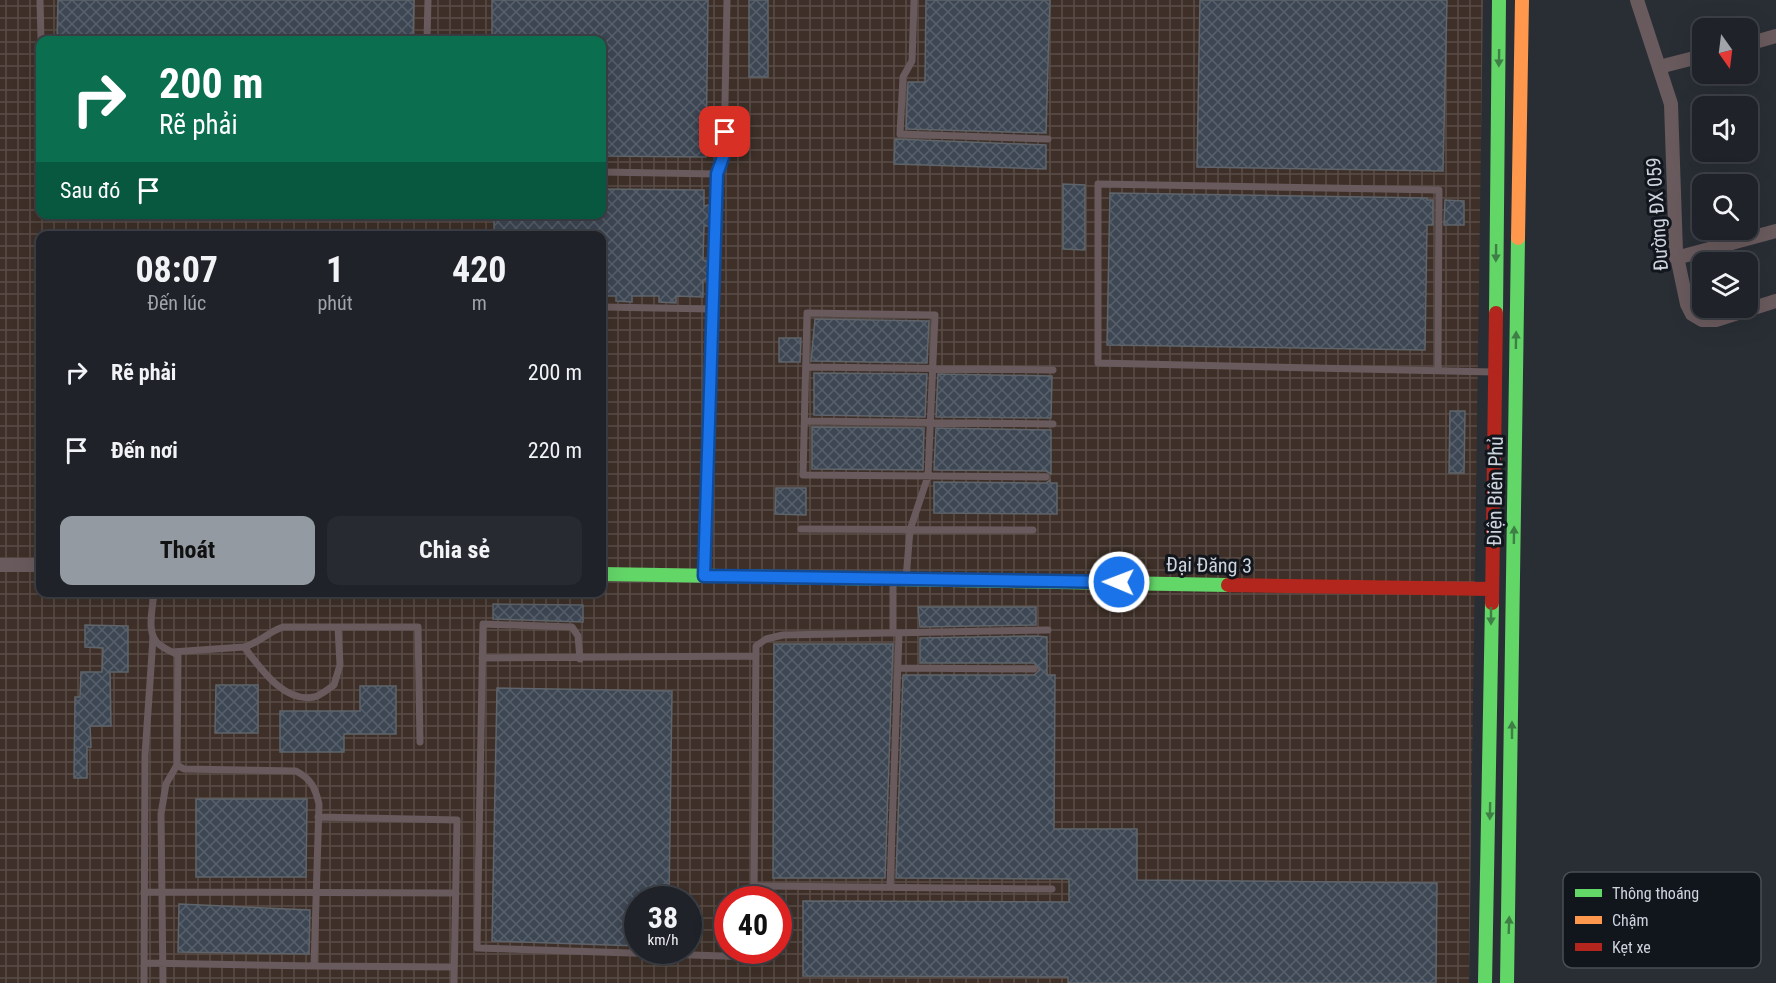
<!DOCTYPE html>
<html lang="vi">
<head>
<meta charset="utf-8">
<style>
  :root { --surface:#1f2228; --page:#272a30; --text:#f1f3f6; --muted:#a1a4a8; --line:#3c3f45; --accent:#949aa2 }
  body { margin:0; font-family:"Roboto Condensed",sans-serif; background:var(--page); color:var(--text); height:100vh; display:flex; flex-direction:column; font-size:22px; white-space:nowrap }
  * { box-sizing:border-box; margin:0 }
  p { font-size:20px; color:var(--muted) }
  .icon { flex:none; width:33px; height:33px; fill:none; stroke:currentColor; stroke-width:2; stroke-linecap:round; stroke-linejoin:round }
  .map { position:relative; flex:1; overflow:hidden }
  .side { position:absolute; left:36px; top:231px; width:570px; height:366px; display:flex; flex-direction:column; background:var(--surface); border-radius:12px; box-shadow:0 6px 24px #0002,0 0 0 2px var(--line) }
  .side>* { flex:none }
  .banner { position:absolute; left:36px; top:36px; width:570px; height:183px; border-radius:12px; box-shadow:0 6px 24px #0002,0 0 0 2px var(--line); background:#0b6e4f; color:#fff; overflow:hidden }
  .needle { width:39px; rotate:166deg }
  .buttons { position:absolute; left:1692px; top:18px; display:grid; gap:12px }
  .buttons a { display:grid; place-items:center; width:66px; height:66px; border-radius:12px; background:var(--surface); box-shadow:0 6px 24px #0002,0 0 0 2px var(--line); font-size:30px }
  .speed { position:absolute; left:624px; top:886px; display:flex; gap:12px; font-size:30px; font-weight:700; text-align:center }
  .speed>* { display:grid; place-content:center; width:78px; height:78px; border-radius:50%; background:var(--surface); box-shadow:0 6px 24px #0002,0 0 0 2px var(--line); line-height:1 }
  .speed small { font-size:15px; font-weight:400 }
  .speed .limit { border:9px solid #d22; background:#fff; color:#111 }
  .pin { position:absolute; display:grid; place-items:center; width:51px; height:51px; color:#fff; margin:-26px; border-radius:12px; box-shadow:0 3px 9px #0006 }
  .me { position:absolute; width:66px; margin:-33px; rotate:271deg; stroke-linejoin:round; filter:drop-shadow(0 0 4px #0008) }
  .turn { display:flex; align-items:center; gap:21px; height:126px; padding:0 24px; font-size:27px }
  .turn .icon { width:78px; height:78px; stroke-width:2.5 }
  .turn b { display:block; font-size:42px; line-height:51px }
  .then { display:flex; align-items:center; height:57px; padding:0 24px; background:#0003; gap:12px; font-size:22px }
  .eta { display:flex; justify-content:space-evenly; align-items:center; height:102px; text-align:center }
  .eta b { font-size:36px; font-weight:700; line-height:42px }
  .button { display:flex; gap:12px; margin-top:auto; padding:12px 24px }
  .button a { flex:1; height:69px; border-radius:12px; background:var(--accent); color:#111; font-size:24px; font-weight:700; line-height:69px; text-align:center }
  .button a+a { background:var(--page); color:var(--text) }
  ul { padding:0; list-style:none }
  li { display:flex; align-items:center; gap:18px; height:78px; padding:0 24px }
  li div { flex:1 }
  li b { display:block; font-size:22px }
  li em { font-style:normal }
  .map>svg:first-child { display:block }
</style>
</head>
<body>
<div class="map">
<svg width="1776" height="983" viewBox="0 0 1776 983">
  <defs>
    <pattern id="industrial-grid" width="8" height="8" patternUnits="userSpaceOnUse" patternTransform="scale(1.5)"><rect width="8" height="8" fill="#3e3028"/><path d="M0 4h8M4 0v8" fill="none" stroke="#594d47"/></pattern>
    <pattern id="building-cross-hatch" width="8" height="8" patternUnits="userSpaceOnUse" patternTransform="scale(1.5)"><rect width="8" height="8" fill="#3d4653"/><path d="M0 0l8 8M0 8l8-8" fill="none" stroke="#58606b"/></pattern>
  </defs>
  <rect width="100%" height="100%" fill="#292e35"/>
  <path fill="url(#industrial-grid)" fill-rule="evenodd" d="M0,0H1483L1469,983H0ZM40,40H602V214H40ZM40,236H602V592H40ZM638,900H688V951H638ZM728,900H778V951H728Z"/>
  <path fill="url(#building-cross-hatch)" stroke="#5f646a" stroke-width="1.5" d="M58,0H414L413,40H57Z
    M492,0H708L706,157L602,156V40H492Z
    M749,0H768V77H749Z
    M926,0H1050L1046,133L906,129L908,82H925Z
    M1200,0H1447L1443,171L1197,167Z
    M895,139L1046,145V169L894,164Z
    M1063,184L1085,185V250L1063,249Z
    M602,189L704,190V206L709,205V226H704L703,260L709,261L708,280H703V297L676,296V303L659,302V296H632V302L616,301V296H602V236H494V214H602Z
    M1110,193L1427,198V200H1433V225H1427L1425,350L1107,345Z
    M1445,200L1464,201V225H1444Z
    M815,319L929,321L927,363L811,361Z
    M779,338H801L800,362H779Z
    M814,373L927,374L925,417L814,415Z
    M938,374L1052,376L1051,418L936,417Z
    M1450,411H1465L1464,473H1449Z
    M812,427L924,428L923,470L812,469Z
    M936,428L1051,430V474L1046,471L934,470Z
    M1050,480V483H1057V514L934,513V482L1046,483Z
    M776,488H806V515L775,514Z
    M493,604L583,605V622L493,619Z
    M918,607H1036V625L920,627Z
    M85,625L128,626V672H110L111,726H90L91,747H87V778H74L75,697H80L81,672H102L103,648L85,647Z
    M1036,636L1047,637V675H1055L1054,829H1137V880L1437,883L1436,983H1068V977L803,976V901L1069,902V879L896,878L903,675H1034L1040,670L1034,663H920V638Z
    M774,644H893L885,878H773Z
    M216,685H258V733H215Z
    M360,686H396V734H344V752H280V711H360Z
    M497,688L672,691L669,900H638V946L492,941Z
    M196,799H307L306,877H196Z
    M179,904L310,910L309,954L178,952Z"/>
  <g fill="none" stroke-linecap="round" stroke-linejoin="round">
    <path stroke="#695a5d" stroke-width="7" d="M40,0L41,40
      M914,0L912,61L903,77L900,134L1048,139
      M427,40L428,0
      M602,172L717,174
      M602,307L712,309
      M806,367L1053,370
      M1438,370L1439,190L1098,184V363L1493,372
      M805,421L1053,424
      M801,529L1033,530
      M704,576L717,174L724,154L727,0
      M906,579L910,530L928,476L935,315L807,313L803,475L1046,477
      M893,581V633
      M244,647C260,667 283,703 314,697C320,696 328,689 334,685L340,665L338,627
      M172,652L244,647C259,643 268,632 283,627H418L420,742
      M482,658L755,656
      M580,659L578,636L572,627L483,624L477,948L754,957V951
      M899,668L1034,669
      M318,817L457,820L454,983
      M754,886L1052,889
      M890,887L899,633
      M144,892L456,893
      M754,900L756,646L766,639L783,635L1048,630
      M144,963L314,966L319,804C315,787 311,779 296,771L184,769L177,765L178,655C172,652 165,649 160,645C145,635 153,608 154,592
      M314,966L454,967
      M144,983L145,755L153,638
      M163,983L161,814L166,784L177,765"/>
    <path stroke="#695a5d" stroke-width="14" d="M1637,0L1671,104L1676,252L1687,304L1692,314L1702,320H1716L1776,301
      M1748,44L1776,36
      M1659,67L1702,56
      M1676,258L1776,231
      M0,565H40"/>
    <path stroke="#63d668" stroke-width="14" d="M1496,313L1499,0
      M602,574L1228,585
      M1485,983L1492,603
      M1507,983L1518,238"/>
    <path stroke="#ff974d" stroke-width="14" d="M1518,238L1522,0"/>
    <path stroke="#b3261e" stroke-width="14" d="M1228,585L1492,589
      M1492,603L1496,313"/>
  </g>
  <defs><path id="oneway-solid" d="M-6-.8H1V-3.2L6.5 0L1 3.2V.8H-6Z" transform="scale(1.5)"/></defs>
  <g fill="#3e7f46">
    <use href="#oneway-solid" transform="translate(1499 58) rotate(91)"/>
    <use href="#oneway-solid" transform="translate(1496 253) rotate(91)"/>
    <use href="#oneway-solid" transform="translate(1516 340) rotate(-89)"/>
    <use href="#oneway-solid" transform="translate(1514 535) rotate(-89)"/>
    <use href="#oneway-solid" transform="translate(1491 616) rotate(90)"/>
    <use href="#oneway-solid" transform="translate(1512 730) rotate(-90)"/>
    <use href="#oneway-solid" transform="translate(1490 811) rotate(91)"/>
    <use href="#oneway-solid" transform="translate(1509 925) rotate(-88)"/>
  </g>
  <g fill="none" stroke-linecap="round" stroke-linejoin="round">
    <g stroke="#114b97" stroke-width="15">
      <path id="route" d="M725,132L724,154L717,174L704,576L1119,582"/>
    </g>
    <use href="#route" stroke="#1a73e8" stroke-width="10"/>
  </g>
  <g text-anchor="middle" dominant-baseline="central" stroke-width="6" stroke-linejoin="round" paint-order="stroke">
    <g font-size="20" fill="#cdd4dd" stroke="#11151c">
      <text transform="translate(1657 214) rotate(-94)">Đường ĐX 059</text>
      <text transform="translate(1495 491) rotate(-89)">Điện Biên Phủ</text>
      <text transform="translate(1209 565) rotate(1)">Đại Đăng 3</text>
    </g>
  </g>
  <rect x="1563" y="872" width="198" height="96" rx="9" fill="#11151c" stroke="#494e56" stroke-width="1.5"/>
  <rect x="1575" y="889" width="27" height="8" fill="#63d668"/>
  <rect x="1575" y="916" width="27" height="8" fill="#ff974d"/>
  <rect x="1575" y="943" width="27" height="8" fill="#b3261e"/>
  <g font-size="16" fill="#cdd4dd">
    <text x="1612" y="899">Thông thoáng</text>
    <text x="1612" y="926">Chậm</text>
    <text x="1612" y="953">Kẹt xe</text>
  </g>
</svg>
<div class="buttons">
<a><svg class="needle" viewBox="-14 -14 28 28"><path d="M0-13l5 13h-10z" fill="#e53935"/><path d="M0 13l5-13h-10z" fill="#a1a4a8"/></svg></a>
<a><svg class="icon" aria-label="sound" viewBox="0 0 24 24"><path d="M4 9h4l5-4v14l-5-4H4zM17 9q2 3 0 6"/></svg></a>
<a><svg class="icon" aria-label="search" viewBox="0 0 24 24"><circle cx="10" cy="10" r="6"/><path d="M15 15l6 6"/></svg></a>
<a><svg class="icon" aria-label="layers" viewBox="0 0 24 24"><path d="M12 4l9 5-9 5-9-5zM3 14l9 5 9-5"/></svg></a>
</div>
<div class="speed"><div>38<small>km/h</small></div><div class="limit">40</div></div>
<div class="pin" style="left:725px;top:132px;background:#d93025"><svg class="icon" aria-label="arrive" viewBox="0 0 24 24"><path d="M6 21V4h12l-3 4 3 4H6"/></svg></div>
<svg class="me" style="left:1119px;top:582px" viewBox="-20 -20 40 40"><circle r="17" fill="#1a73e8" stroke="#fff" stroke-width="3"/><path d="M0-11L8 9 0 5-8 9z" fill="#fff"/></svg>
<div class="banner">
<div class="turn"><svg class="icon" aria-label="right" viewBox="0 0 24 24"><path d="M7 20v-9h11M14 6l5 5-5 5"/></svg><div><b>200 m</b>Rẽ phải</div></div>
<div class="then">Sau đó<svg class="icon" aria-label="arrive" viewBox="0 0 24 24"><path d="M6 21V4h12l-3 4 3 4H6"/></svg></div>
</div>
<section class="side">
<div class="eta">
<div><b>08:07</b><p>Đến lúc</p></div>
<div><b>1</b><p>phút</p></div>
<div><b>420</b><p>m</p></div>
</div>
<ul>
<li><svg class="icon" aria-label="right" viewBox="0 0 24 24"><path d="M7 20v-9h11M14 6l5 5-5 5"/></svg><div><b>Rẽ phải</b></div><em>200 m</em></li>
<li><svg class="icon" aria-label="arrive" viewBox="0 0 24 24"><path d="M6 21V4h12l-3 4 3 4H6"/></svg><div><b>Đến nơi</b></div><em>220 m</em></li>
</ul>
<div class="button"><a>Thoát</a><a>Chia sẻ</a></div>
</section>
</div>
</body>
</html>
